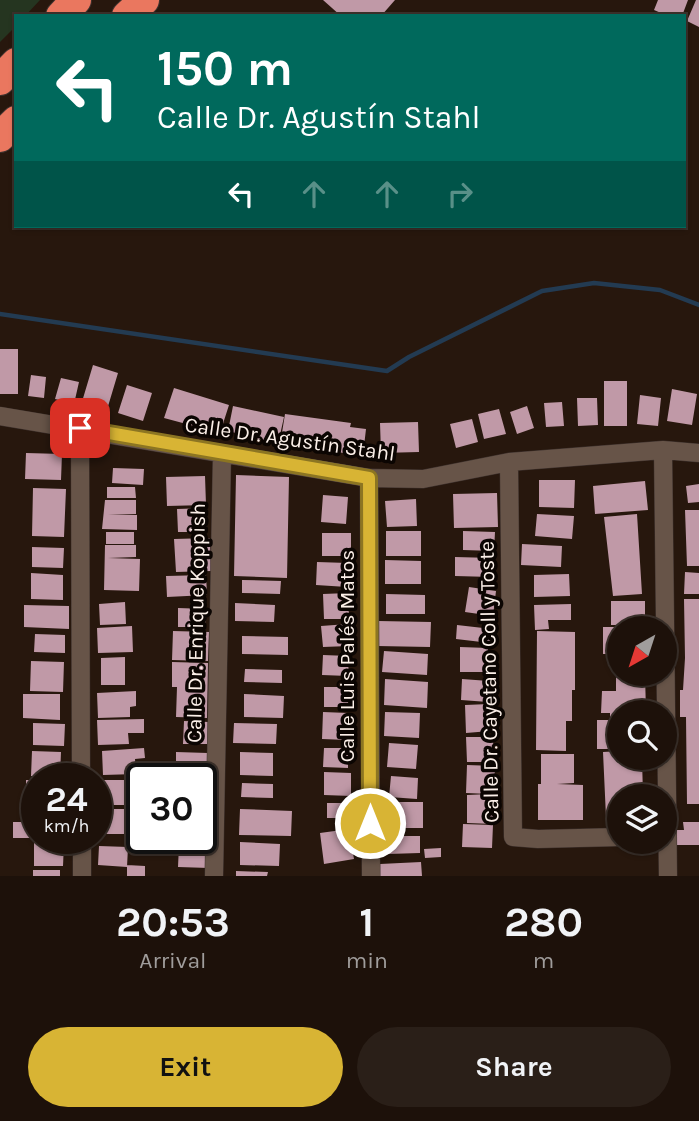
<!DOCTYPE html>
<html lang="en">
<head>
<meta charset="utf-8">
<style>
  :root { --surface:#1d110a; --page:#2a1f18; --text:#f1f3f6; --muted:#a09d9c; --line:#3b312b; --accent:#d8b434 }
  body { margin:0; font-family:Karla,sans-serif; background:var(--page); color:var(--text); height:100vh; display:flex; flex-direction:column; font-size:26px; white-space:nowrap }
  * { box-sizing:border-box; margin:0 }
  p { font-size:23px; color:var(--muted) }
  .icon { flex:none; width:38px; height:38px; fill:none; stroke:currentColor; stroke-width:2; stroke-linecap:round; stroke-linejoin:round }
  .map { position:relative; height:876px; overflow:hidden }
  .drawer { display:flex; flex-direction:column; background:var(--surface); flex:1 }
  .drawer>* { flex:none }
  .top-card { position:absolute; left:14px; top:14px; width:672px; height:214px; border-radius:0px; box-shadow:0 2px 5px #0004,0 0 0 2px var(--line); background:#00695c; color:#fff; overflow:hidden }
  .needle { width:46px; rotate:219deg }
  .fabs { position:absolute; left:607px; top:616px; display:grid; gap:14px }
  .fabs a { display:grid; place-items:center; width:70px; height:70px; border-radius:50%; background:var(--surface); box-shadow:0 2px 5px #0004,0 0 0 2px var(--line); font-size:35px }
  .speed { position:absolute; left:21px; top:763px; display:flex; gap:14px; font-size:35px; font-weight:700; text-align:center }
  .speed>* { display:grid; place-content:center; width:91px; height:91px; border-radius:50%; background:var(--surface); box-shadow:0 2px 5px #0004,0 0 0 2px var(--line); line-height:1 }
  .speed small { font-size:18px; font-weight:400 }
  .speed .limit { border:4px solid #111; border-radius:10px; background:#fff; color:#111 }
  .pin { position:absolute; display:grid; place-items:center; width:60px; height:60px; color:#fff; margin:-30px; border-radius:14px; box-shadow:0 4px 10px #0006 }
  .me { position:absolute; width:77px; margin:-38px; rotate:0deg; stroke-linejoin:round; filter:drop-shadow(0 0 5px #0008) }
  .turn { display:flex; align-items:center; gap:24px; height:147px; padding:0 28px; font-size:32px }
  .turn .icon { width:91px; height:91px; stroke-width:2.5 }
  .turn b { display:block; font-size:49px; line-height:60px }
  .lanes { display:flex; align-items:center; height:66px; padding:0 28px; background:#0003; justify-content:center; gap:35px; direction:ltr }
  .lanes .off { opacity:.35 }
  .eta { display:flex; justify-content:space-evenly; align-items:center; height:119px; text-align:center }
  .eta b { font-size:42px; font-weight:700; line-height:49px }
  .action { display:flex; gap:14px; margin-top:auto; padding:14px 28px }
  .action a { flex:1; height:80px; border-radius:42px; background:var(--accent); color:#111; font-size:28px; font-weight:700; line-height:80px; text-align:center }
  .action a+a { background:var(--page); color:var(--text) }
  .map>svg:first-child { display:block }
</style>
</head>
<body>
<div class="map">
<svg width="699" height="876" viewBox="0 0 699 876">
  <rect width="100%" height="100%" fill="#27170d"/>
  <path fill="#253520" d="M0,0H40L25,16H16V26L0,42Z"/>
  <g fill="none" stroke-linecap="round" stroke-linejoin="round">
    <path stroke="#233b52" stroke-width="4.5" d="M0,314L387,371L409,357L542,291L594,283L660,290L699,305"/>
  </g>
  <path fill="#c099a7" d="M323,0H395L381,16H341Z
    M658,0H688L682,16H668L654,10Z
    M696,0H699V27L687,21Z
    M0,349H18V394H0Z
    M93,365L118,373L106,413L81,405Z
    M31,375L46,377L44,398L28,396Z
    M61,378L79,382L74,404L55,399Z
    M604,381H627V426H604Z
    M127,385L152,393L143,421L118,413Z
    M174,388L229,405L220,433L164,418Z
    M672,389L697,394L692,425L667,421Z
    M640,395L661,398L658,426L637,424Z
    M577,398H597L598,425L578,426Z
    M562,402L564,426L546,427L544,403Z
    M233,406L284,417L278,444L228,431Z
    M527,406L534,428L517,434L510,412Z
    M499,409L506,434L484,439L478,414Z
    M285,414L351,423L350,427L366,429L363,455L317,450V439L315,450L280,445Z
    M472,419L478,442L456,448L450,424Z
    M418,422L419,452L381,453L380,423Z
    M26,453L62,454L61,480L25,479Z
    M113,468L144,469L143,485L112,483Z
    M236,475L289,477L287,578L234,576Z
    M205,476L206,505L167,506L166,477Z
    M539,480H575L574,508L539,507Z
    M645,481L648,510L595,514L593,486Z
    M699,484V502L688,503L686,486Z
    M107,487H135L136,498H107Z
    M33,488L66,489L64,537L32,536Z
    M497,493L498,527L454,528L453,494Z
    M323,495L348,497L346,524L321,522Z
    M416,499L417,526L387,527L385,501Z
    M105,500H136V514H108L137,515V530L102,529Z
    M207,508V532H178L177,509Z
    M685,510H699V566H687Z
    M537,514L574,516L572,539L535,536Z
    M637,514L642,594L613,596L604,517Z
    M386,531H421V556H386Z
    M463,531L495,532L494,551L463,550Z
    M106,532H134V544H106Z
    M322,533H351V556H322Z
    M210,538L211,571L176,572L174,539Z
    M522,544L562,546L561,567L521,565Z
    M105,545H136V557L108,558L140,559L139,591L104,590Z
    M32,547L64,548L63,568L32,567Z
    M455,557L493,558L492,577L455,576Z
    M385,560L421,561V584H385Z
    M317,562L348,563L347,587L316,585Z
    M685,572L699,573V594H684Z
    M31,573L63,575V600L31,599Z
    M569,574L570,596L534,597V575Z
    M206,575L207,595L167,597L166,576Z
    M242,580L281,581L280,594L242,593Z
    M469,587L496,591L493,616L465,612Z
    M348,593L349,619H324L323,594Z
    M386,594L425,595V614H386Z
    M684,599H699V804H687L686,717H680V690H683L685,658Z
    M611,601H645V616H639V625H611Z
    M125,602L126,624L100,625L99,604Z
    M235,603L275,605L274,622L235,621Z
    M571,604V620H548L549,629L535,630L534,605Z
    M24,605L69,606V629L24,627Z
    M178,608L206,609L205,627H178Z
    M378,621L431,622L430,647L377,646Z
    M348,624L349,646L323,647L321,626Z
    M457,625L492,629L490,643L456,639Z
    M132,626L133,652L98,653L97,628Z
    M603,627H620V654H603Z
    M173,631L209,632L208,661L172,660Z
    M537,631L575,632V690H572V721H566V751L536,750Z
    M35,634L65,635V653L34,652Z
    M242,636L288,637V655L242,654Z
    M460,647L488,648V672H460Z
    M384,651L428,654L427,675L382,672Z
    M323,655L349,656L348,676L322,675Z
    M125,657V685H101V658Z
    M31,661L64,662L63,692L30,691Z
    M616,661H620V674H645L646,712H620V749H597V720H610V713H601L602,691H616Z
    M172,662L208,663L207,718L176,717L177,687H172Z
    M245,669L282,670V683L244,682Z
    M385,679L428,682L427,708L384,705Z
    M462,679L489,681L488,702L461,700Z
    M324,687H348V707H324Z
    M136,691V706L130,707V717L98,718L97,693Z
    M23,694H60V720L23,718Z
    M244,694L284,696L283,718L244,717Z
    M489,704L490,731L466,733L465,705Z
    M323,712L348,713L347,740L322,739Z
    M385,712L420,713L419,738L384,736Z
    M144,719V733H128L129,744L98,745L97,720Z
    M184,721L209,722V744H183Z
    M33,723L65,724L64,746L33,745Z
    M234,723L277,724L276,744L233,743Z
    M466,737H493L494,762H467Z
    M389,743L418,745L416,769L387,767Z
    M144,748L145,758L135,759L136,774L103,775L102,751Z
    M324,748H348V768L323,767Z
    M32,751L61,752L60,777L31,776Z
    M620,751V758H642L643,796H620V816L606,817L603,752Z
    M176,752L208,753L207,776L176,775Z
    M240,752L273,753V776L240,775Z
    M541,754H574V783L557,784L583,785V820H538V784H541Z
    M467,765L495,766L493,824L467,823V795L489,794L466,793Z
    M324,772L351,773V796L324,795Z
    M391,776L418,778L417,799L389,797Z
    M26,780H37V806H26Z
    M97,780H139V798H134V805H97Z
    M242,783L273,784V798L241,797Z
    M387,802H423V828H387Z
    M327,803H351V818H327Z
    M98,809H129L130,834H98Z
    M240,809L292,811L291,836L239,835Z
    M25,810H37V838H13V822H26Z
    M683,822H699V845H675L674,830H684Z
    M463,824L493,825L492,848L462,847Z
    M349,829L354,859L324,864L320,833Z
    M388,836H420V853L388,854Z
    M34,842L64,843L63,866H34Z
    M240,842L280,844L279,866L240,865Z
    M179,845L210,846L209,868L178,867Z
    M99,846L128,847L127,867L98,865Z
    M441,848V857L425,858L424,849Z
    M421,862L422,876H380V864Z
    M127,865L145,866V876H127Z
    M33,870H60V876H33Z
    M236,871L268,872L267,876H236Z"/>
  <g fill="none" stroke-linecap="round" stroke-linejoin="round">
    <g stroke="#3e322e" stroke-width="19">
      <path id="street" d="M0,416L369,478L423,479L509,462L663,450L699,453
        M80,428L81,779
        M663,450L668,876
        M509,462L513,837L538,839L620,837
        M369,478L371,876
        M82,838V876
        M214,876L222,454"/>
    </g>
    <g stroke="#3e322e" stroke-width="32">
      <path id="highway" d="M61,16L76,0
        M127,16L144,0
        M0,80L16,63
        M0,137L16,121"/>
    </g>
    <use href="#street" stroke="#675448" stroke-width="18"/>
    <use href="#highway" stroke="#ea775f" stroke-width="30"/>
  </g>
  <g fill="none" stroke-linecap="round" stroke-linejoin="round">
    <g stroke="#8c7522" stroke-width="18">
      <path id="route" d="M80,428L369,478L370,823"/>
    </g>
    <use href="#route" stroke="#d8b434" stroke-width="12"/>
  </g>
  <g text-anchor="middle" dominant-baseline="central" stroke-width="7" stroke-linejoin="round" paint-order="stroke">
    <g font-size="21" fill="#fbefe8" stroke="#0b0502">
      <text transform="translate(290 439) rotate(8)">Calle Dr. Agustín Stahl</text>
      <text transform="translate(196 623) rotate(-89)">Calle Dr. Enrique Koppish</text>
      <text transform="translate(347 656) rotate(-90)">Calle Luis Palés Matos</text>
      <text transform="translate(489 682) rotate(-91)">Calle Dr. Cayetano Coll y Toste</text>
    </g>
  </g>
</svg>
<div class="fabs">
<a><svg class="needle" viewBox="-14 -14 28 28"><path d="M0-13l5 13h-10z" fill="#e53935"/><path d="M0 13l5-13h-10z" fill="#a09d9c"/></svg></a>
<a><svg class="icon" aria-label="search" viewBox="0 0 24 24"><circle cx="10" cy="10" r="6"/><path d="M15 15l6 6"/></svg></a>
<a><svg class="icon" aria-label="layers" viewBox="0 0 24 24"><path d="M12 4l9 5-9 5-9-5zM3 14l9 5 9-5"/></svg></a>
</div>
<div class="speed"><div>24<small>km/h</small></div><div class="limit">30</div></div>
<div class="pin" style="left:80px;top:428px;background:#d93025"><svg class="icon" aria-label="arrive" viewBox="0 0 24 24"><path d="M6 21V4h12l-3 4 3 4H6"/></svg></div>
<svg class="me" style="left:370px;top:823px" viewBox="-20 -20 40 40"><circle r="17" fill="#d8b434" stroke="#fff" stroke-width="3"/><path d="M0-11L8 9 0 5-8 9z" fill="#fff"/></svg>
<div class="top-card">
<div class="turn"><svg class="icon" aria-label="left" viewBox="0 0 24 24"><path d="M17 20v-9H6M10 6l-5 5 5 5"/></svg><div><b>150 m</b>Calle Dr. Agustín Stahl</div></div>
<div class="lanes"><svg class="icon" aria-label="left" viewBox="0 0 24 24"><path d="M17 20v-9H6M10 6l-5 5 5 5"/></svg><svg class="icon off" aria-label="ahead" viewBox="0 0 24 24"><path d="M12 20V5M6 11l6-6 6 6"/></svg><svg class="icon off" aria-label="ahead" viewBox="0 0 24 24"><path d="M12 20V5M6 11l6-6 6 6"/></svg><svg class="icon off" aria-label="right" viewBox="0 0 24 24"><path d="M7 20v-9h11M14 6l5 5-5 5"/></svg></div>
</div>
</div>
<section class="drawer">
<div class="eta">
<div><b>20:53</b><p>Arrival</p></div>
<div><b>1</b><p>min</p></div>
<div><b>280</b><p>m</p></div>
</div>
<div class="action"><a>Exit</a><a>Share</a></div>
</section>
</body>
</html>
